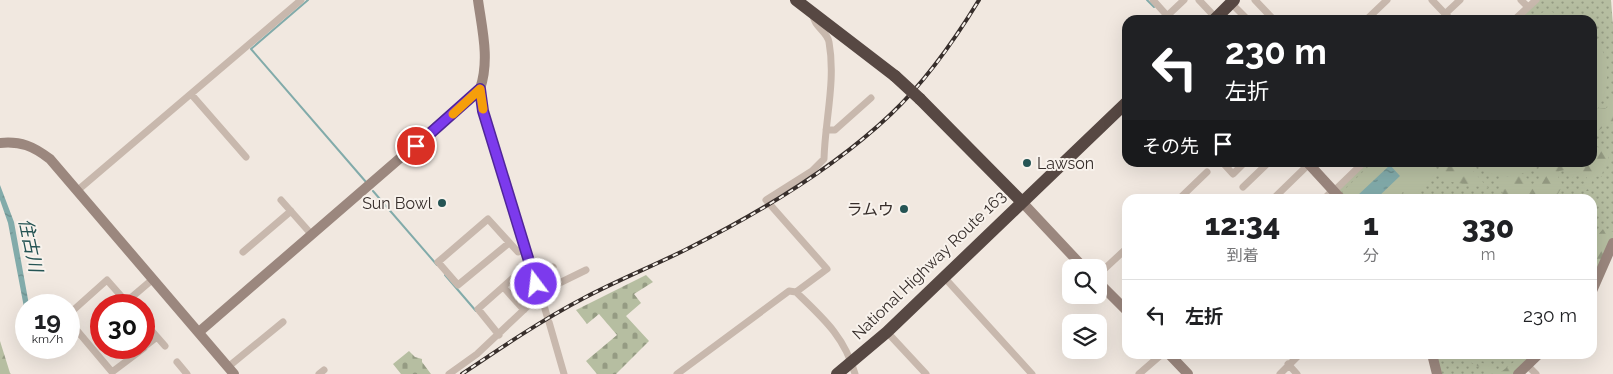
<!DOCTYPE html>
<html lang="ja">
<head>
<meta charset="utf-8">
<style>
  :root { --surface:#fff; --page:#f6f6f6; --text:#202124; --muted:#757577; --line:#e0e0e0 }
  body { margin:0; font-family:Raleway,"Noto Sans JP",sans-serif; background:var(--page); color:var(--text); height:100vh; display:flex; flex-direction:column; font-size:19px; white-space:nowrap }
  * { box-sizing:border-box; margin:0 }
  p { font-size:16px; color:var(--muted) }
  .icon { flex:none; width:28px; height:28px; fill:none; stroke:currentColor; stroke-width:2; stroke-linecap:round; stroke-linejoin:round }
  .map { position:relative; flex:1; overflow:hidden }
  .side { position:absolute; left:1122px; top:194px; width:475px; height:165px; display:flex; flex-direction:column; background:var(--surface); border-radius:15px; box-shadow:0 5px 20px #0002 }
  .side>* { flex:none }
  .top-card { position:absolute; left:1122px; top:15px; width:475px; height:152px; border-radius:15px; box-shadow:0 5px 20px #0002; background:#202124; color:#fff; overflow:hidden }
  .buttons { position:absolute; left:1062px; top:259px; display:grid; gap:10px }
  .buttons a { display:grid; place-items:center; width:45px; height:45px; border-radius:10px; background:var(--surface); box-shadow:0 5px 20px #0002; font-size:25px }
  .speed { position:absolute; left:15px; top:294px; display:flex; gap:10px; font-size:25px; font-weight:700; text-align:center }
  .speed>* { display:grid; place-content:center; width:65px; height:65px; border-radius:50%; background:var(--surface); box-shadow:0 5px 20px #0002; line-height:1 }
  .speed small { font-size:12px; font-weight:400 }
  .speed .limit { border:8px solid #d22; background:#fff; color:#111 }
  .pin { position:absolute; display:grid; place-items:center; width:42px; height:42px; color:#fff; margin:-21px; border:2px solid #fff; border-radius:50%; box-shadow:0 1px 5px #0007 }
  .me { position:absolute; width:55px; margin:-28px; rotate:345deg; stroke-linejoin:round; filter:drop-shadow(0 0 4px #0008) }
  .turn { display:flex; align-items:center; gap:18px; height:105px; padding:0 20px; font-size:22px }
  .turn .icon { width:65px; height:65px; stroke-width:2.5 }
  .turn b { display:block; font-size:35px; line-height:42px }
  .then { display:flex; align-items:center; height:48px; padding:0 20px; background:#0003; gap:10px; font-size:19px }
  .eta { display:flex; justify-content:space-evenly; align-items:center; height:85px; text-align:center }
  .eta b { font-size:30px; font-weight:800; line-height:35px }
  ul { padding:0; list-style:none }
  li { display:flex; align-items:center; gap:15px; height:70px; padding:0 20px; border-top:1px solid var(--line) }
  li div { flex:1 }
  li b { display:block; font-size:19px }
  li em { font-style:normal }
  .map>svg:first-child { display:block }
</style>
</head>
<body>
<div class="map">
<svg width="1613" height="374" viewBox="0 0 1613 374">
  <defs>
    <pattern id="grass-dots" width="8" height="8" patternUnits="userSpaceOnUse" patternTransform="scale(1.25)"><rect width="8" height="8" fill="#b6bea1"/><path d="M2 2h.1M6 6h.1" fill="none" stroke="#959b83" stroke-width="1.8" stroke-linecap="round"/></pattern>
    <pattern id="forest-firs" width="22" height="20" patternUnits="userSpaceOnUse" patternTransform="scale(1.25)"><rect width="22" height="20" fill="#b6bea1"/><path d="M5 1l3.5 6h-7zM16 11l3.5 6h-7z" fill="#959b83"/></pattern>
    <pattern id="cemetery-stones" width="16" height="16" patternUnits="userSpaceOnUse" patternTransform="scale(1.25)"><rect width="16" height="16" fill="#b6bea1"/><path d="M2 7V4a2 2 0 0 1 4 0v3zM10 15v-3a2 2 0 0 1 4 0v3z" fill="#959b83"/></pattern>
    <pattern id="water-ripples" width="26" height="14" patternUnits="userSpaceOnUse" patternTransform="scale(1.25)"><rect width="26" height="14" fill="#82abaa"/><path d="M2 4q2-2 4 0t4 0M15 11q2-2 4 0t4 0" fill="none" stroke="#6b8c8b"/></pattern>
  </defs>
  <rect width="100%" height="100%" fill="#f1e8e0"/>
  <path fill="url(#grass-dots)" d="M1538,0H1611L1613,25V241L1593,290L1592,199H1345L1339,189L1367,163L1592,162V20H1517Z
    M1433,354H1537L1517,374H1438Z"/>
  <path fill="url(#forest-firs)" d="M1613,99V130L1612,123H1604L1602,128L1593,134V116L1598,109L1607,108L1609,101Z
    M1597,147L1605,149L1609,155C1608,163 1602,169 1602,177L1593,176L1590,191H1585L1587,177L1575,174L1572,178L1565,170L1559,171L1558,177L1563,185L1555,199H1533L1503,194L1498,181L1501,177L1523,175L1528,179L1529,186L1544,178L1539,172L1545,163H1578V165L1581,163L1592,162L1593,149Z
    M1440,163H1466L1488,188L1440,180Z
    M1603,229L1613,232V235L1593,284V241Z
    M0,341L10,373L11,374H0Z
    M1455,354C1470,354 1487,367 1501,372L1524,354H1535L1515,374H1493Z"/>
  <path fill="url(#cemetery-stones)" d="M646,275L653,282L634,294L641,303L626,316L649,341L616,374H597L586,361L617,335L599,314L587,324L576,310Z
    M409,351L415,357L422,359V362L431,374H401L393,364Z"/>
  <path fill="#b6bea1" d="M1548,9L1564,20H1531Z
    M1592,36C1613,54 1611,95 1593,115Z
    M1372,163H1436V173L1411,199L1403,192L1396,199H1349L1342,192Z
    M1473,163H1544C1522,178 1493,182 1473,163Z"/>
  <path fill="url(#water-ripples)" d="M1390,165L1400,176L1376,199H1361L1358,195Z
    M0,185L14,222L29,305H26V318L8,223L0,200Z"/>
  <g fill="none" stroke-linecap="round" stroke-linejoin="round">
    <path stroke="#82abaa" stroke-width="2" d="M308,0L251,49L366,182
      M1147,0L1154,7
      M373,191L437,265
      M445,275L476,311"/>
    <path stroke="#c8b8ad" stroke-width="7" d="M1153,0L1171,20
      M1199,0L1216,18
      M1255,0L1274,20
      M1432,0L1451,20
      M1521,0L1528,7
      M1231,3L1248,20
      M1445,14L1460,0
      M1167,16L1184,0
      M1366,20L1387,0
      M1514,20L1536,0
      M191,94L246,157
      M826,130H835L871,98
      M1222,162L1233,174L1245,162
      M1243,187L1269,162
      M78,190L301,0
      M1334,191L1364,162
      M1179,199L1207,172
      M1273,199L1309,164
      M1324,199L1333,190
      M281,200L312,235
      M509,243L458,285L438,262L488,219L518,252L526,248
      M243,252L291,211
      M1099,274L1128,247
      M943,276L1032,374
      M506,290L524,310
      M538,291L553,267
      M796,292L827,269L766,200L812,171L824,159C825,120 836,81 829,42C827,31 814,27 813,15
      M539,293L586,270
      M533,296L543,302L547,316
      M126,302L153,279
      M69,314L107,280L129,305
      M69,321L112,372L144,348
      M144,322L165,346
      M549,322L564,374
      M887,332L926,374
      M499,335L478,309L530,263
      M144,347L157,337
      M177,362L187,374
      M1288,364L1297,374
      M1527,365L1536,374
      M228,367L283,322
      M319,374L324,370
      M449,374L477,354L530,304L536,284L483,111L480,89
      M677,374L789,291L796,292C823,318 845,337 855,374
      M1139,374L1162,354
      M1280,374L1300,354"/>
    <path stroke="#9b877e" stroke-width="10" d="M0,143C21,141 33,146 50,159L234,374
      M1307,162L1341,199
      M1022,202L1084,268
      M1099,283L1128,312
      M1592,291L1613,243
      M199,332L480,89C490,60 482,29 478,0
      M1169,354L1188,374
      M1432,354L1437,374
      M1518,374L1539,354"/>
    <path stroke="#574843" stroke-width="12" d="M796,0L895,76
      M1214,20L1234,0
      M920,99L1022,202
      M837,374L887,332L1128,101"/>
    <g stroke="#372e2b" stroke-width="4">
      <path id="rail" d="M462,374C502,347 542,320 584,298C618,280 653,266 687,249C759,213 832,170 891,114C926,81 954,41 979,0"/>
    </g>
    <use href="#rail" stroke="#f8f2ec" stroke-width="2" stroke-dasharray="5.5" stroke-linecap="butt"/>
    <path stroke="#574843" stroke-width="12" d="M895,76L920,99"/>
  </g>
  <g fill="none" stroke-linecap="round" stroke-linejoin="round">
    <g stroke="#51269a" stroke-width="12">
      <path id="route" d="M416,146L480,89L483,111L536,284"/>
    </g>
    <use href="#route" stroke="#7c3aed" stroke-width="9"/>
    <path stroke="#f59e0b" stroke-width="9" d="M453,114L480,89L483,109"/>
  </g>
  <g fill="#255454" stroke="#f8f2ec" stroke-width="2">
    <circle cx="1027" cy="163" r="5"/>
    <circle cx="442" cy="203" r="5"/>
    <circle cx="904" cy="209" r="5"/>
  </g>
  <g text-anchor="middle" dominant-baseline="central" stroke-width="4" stroke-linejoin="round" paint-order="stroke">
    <g font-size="16" fill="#372e2b" stroke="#f8f2ec" text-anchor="end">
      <text x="1037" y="163" text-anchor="start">Lawson</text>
      <text x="432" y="203">Sun Bowl</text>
      <text x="894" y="209">ラムウ</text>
    </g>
    <g font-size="16" fill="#372e2b" stroke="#f8f2ec">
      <text transform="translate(929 265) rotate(-44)">National Highway Route 163</text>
    </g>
    <g font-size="18" font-style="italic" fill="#255454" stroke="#f8f2ec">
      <text transform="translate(31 245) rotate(78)">住古川</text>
    </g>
  </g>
</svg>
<div class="buttons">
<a><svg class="icon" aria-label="search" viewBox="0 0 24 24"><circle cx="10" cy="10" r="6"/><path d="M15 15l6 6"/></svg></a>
<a><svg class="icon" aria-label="layers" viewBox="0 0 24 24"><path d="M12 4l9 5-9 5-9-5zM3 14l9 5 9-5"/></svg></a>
</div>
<div class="speed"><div>19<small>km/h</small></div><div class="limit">30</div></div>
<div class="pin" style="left:416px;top:146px;background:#d93025"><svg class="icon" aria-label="arrive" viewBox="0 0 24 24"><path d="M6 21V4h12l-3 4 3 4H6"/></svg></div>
<svg class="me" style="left:536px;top:284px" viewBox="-20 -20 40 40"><circle r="17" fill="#7c3aed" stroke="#fff" stroke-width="3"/><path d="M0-11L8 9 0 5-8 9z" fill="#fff"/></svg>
<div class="top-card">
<div class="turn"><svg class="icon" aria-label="left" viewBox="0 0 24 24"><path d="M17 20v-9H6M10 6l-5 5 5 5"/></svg><div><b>230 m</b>左折</div></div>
<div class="then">その先<svg class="icon" aria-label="arrive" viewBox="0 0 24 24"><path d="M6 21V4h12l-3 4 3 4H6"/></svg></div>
</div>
<section class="side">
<div class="eta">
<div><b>12:34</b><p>到着</p></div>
<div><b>1</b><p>分</p></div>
<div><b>330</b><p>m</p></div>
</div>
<ul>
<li><svg class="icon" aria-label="left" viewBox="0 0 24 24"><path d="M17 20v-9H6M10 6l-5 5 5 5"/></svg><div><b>左折</b></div><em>230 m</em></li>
</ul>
</section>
</div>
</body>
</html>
